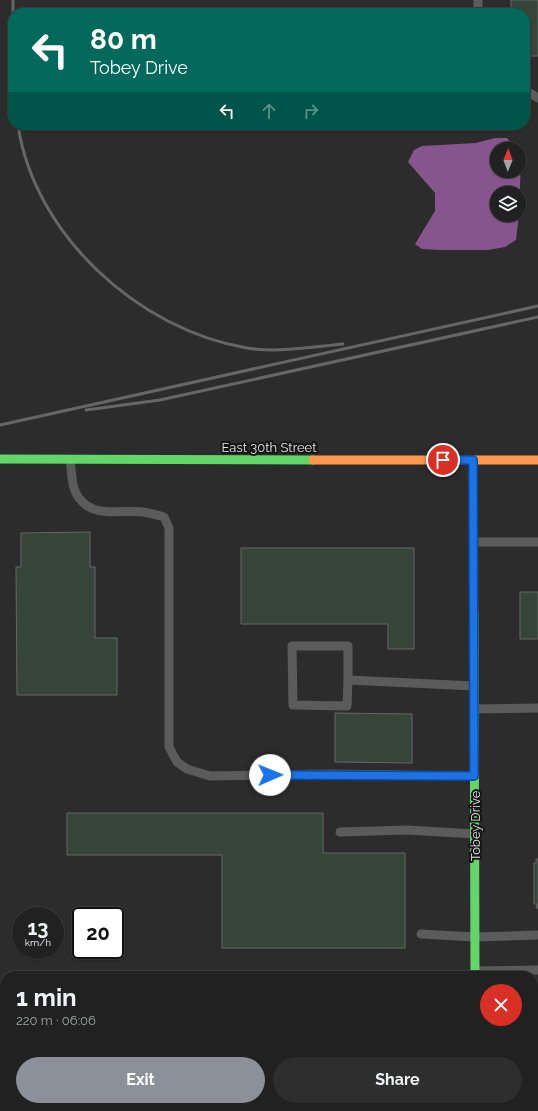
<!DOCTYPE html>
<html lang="en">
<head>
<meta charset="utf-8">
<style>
  :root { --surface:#202120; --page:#2d2e2d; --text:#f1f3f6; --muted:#a2a3a5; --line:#3d3e3e; --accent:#8c9099 }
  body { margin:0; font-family:Raleway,sans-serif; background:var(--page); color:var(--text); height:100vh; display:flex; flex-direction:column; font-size:15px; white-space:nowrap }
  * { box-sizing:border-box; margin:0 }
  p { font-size:13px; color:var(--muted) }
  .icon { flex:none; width:22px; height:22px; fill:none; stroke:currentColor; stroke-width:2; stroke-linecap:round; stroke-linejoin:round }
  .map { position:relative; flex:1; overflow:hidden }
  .side { position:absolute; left:0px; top:971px; width:538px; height:140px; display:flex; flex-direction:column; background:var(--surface); border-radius:16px 16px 0 0; box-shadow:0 1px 3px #0004,0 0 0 1px var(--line) }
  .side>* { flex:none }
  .banner { position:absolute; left:8px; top:8px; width:522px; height:122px; border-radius:16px; box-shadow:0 1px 3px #0004,0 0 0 1px var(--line); background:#00695c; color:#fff; overflow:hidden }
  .needle { width:26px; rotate:1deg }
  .tools { position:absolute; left:490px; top:142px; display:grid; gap:8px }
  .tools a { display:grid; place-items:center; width:36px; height:36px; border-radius:50%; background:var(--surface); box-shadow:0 1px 3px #0004,0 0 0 1px var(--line); font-size:20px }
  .speed { position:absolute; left:12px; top:907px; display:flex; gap:8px; font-size:20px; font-weight:700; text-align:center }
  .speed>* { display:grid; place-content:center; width:52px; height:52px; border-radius:50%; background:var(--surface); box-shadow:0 1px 3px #0004,0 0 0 1px var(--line); line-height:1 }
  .speed small { font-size:10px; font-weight:400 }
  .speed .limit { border:2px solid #111; border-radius:6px; background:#fff; color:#111 }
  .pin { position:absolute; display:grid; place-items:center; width:34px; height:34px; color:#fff; margin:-17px; border:2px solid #fff; border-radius:50%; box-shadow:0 1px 4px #0007 }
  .me { position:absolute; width:44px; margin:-22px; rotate:89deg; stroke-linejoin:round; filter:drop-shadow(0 0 3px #0008) }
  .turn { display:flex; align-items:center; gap:14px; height:84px; padding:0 16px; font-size:18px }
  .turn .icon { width:52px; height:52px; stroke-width:2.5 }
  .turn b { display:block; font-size:28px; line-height:34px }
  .lanes { display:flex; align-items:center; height:38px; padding:0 16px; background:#0003; justify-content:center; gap:20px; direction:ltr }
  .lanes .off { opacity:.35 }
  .round { display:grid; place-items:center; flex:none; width:42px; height:42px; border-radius:21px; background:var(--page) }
  .head { display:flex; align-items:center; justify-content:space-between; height:68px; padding:0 16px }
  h1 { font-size:24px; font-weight:700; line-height:30px }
  .cta { display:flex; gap:8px; margin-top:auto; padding:8px 16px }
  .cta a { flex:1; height:46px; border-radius:24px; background:var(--accent); color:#fff; font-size:16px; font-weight:700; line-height:46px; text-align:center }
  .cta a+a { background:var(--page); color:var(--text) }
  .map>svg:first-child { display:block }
</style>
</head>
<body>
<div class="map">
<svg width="538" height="1111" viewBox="0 0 538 1111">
  <rect width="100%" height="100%" fill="#2b2c2b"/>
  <path fill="#87558e" d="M495,138H507L516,149H497V171H519V154L521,159L519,213V193H497V215H519L516,240L505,247L488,250H440L422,249L415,244L435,211V193L408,162L414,150L422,146L476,143Z"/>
  <path fill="#36453a" stroke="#666766" d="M511,0H538V56H525V13H511Z
    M90,532V567H95V638H117V695H17L16,567H21V533Z
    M241,548H414V649H388V624H241Z
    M520,592H538V639H520Z
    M335,713L412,714V763L335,762Z
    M67,813H323V853H405V948H222V855H67Z
    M536,859H538V908H536L537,904H534V863H536Z
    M535,993H538V1040L537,1027H535Z
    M143,1106H314V1111H143Z"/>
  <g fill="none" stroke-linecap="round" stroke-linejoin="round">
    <path stroke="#5a5b5a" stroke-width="9" d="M478,0V13
      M525,90L538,98
      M70,460C72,472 71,488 79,498C94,519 123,509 143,512C150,513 157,515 164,517L169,528V747L177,762L187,769L210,776L330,774L475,776
      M473,542H538
      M348,680V646H292L293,705L347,706L348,680L474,686
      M474,709L538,708
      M340,832L407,830L475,834
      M421,934L475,937L538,935
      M475,971L538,970
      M533,1066H538
      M429,1106V1111
      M523,1111V1106"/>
    <path stroke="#5a5b5a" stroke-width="18" d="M476,1106V1111"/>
    <path stroke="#63d668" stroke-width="9" d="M0,459L313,460
      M474,613L475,976"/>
    <path stroke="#ff974d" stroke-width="9" d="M313,460H538"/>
    <path stroke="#b3261e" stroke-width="9" d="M473,460L474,613"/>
    <path stroke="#666" stroke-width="3" d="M13,0V13
      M18,125C34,235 139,330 247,348C278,353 312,347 343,344
      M86,410L160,400L538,317
      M0,425L538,306"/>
  </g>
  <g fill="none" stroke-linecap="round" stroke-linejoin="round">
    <g stroke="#114b97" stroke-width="10">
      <path id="route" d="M270,775L474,776L473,460H443"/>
    </g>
    <use href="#route" stroke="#1a73e8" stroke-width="7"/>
  </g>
  <g text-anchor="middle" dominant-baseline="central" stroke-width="4" stroke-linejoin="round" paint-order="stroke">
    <g font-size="13" fill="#e5e7e6" stroke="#141514">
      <text x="269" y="447">East 30th Street</text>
      <text transform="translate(475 826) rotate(-90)">Tobey Drive</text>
    </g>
  </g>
</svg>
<div class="tools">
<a><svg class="needle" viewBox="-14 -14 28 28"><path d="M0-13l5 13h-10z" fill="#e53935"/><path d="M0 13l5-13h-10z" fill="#a2a3a5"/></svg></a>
<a><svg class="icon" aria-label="layers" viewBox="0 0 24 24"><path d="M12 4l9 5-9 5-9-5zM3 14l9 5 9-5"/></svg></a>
</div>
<div class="speed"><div>13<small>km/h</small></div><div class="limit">20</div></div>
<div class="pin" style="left:443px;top:460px;background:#d93025"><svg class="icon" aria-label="arrive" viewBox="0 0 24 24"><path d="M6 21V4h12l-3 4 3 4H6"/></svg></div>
<svg class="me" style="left:270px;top:775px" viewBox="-20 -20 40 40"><circle r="19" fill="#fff"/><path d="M0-13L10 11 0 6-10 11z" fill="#1a73e8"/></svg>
<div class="banner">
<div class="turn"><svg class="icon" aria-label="left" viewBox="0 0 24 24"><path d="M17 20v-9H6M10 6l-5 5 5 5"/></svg><div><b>80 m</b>Tobey Drive</div></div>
<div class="lanes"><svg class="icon" aria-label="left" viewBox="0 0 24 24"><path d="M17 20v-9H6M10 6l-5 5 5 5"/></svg><svg class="icon off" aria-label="ahead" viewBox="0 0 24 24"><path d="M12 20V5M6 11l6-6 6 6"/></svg><svg class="icon off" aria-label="right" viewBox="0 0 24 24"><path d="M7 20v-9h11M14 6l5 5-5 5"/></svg></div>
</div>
<section class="side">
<div class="head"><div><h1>1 min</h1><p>220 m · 06:06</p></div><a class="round" style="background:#d93025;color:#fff"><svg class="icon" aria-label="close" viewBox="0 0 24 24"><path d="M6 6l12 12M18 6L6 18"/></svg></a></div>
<div class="cta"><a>Exit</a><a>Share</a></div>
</section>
</div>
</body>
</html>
